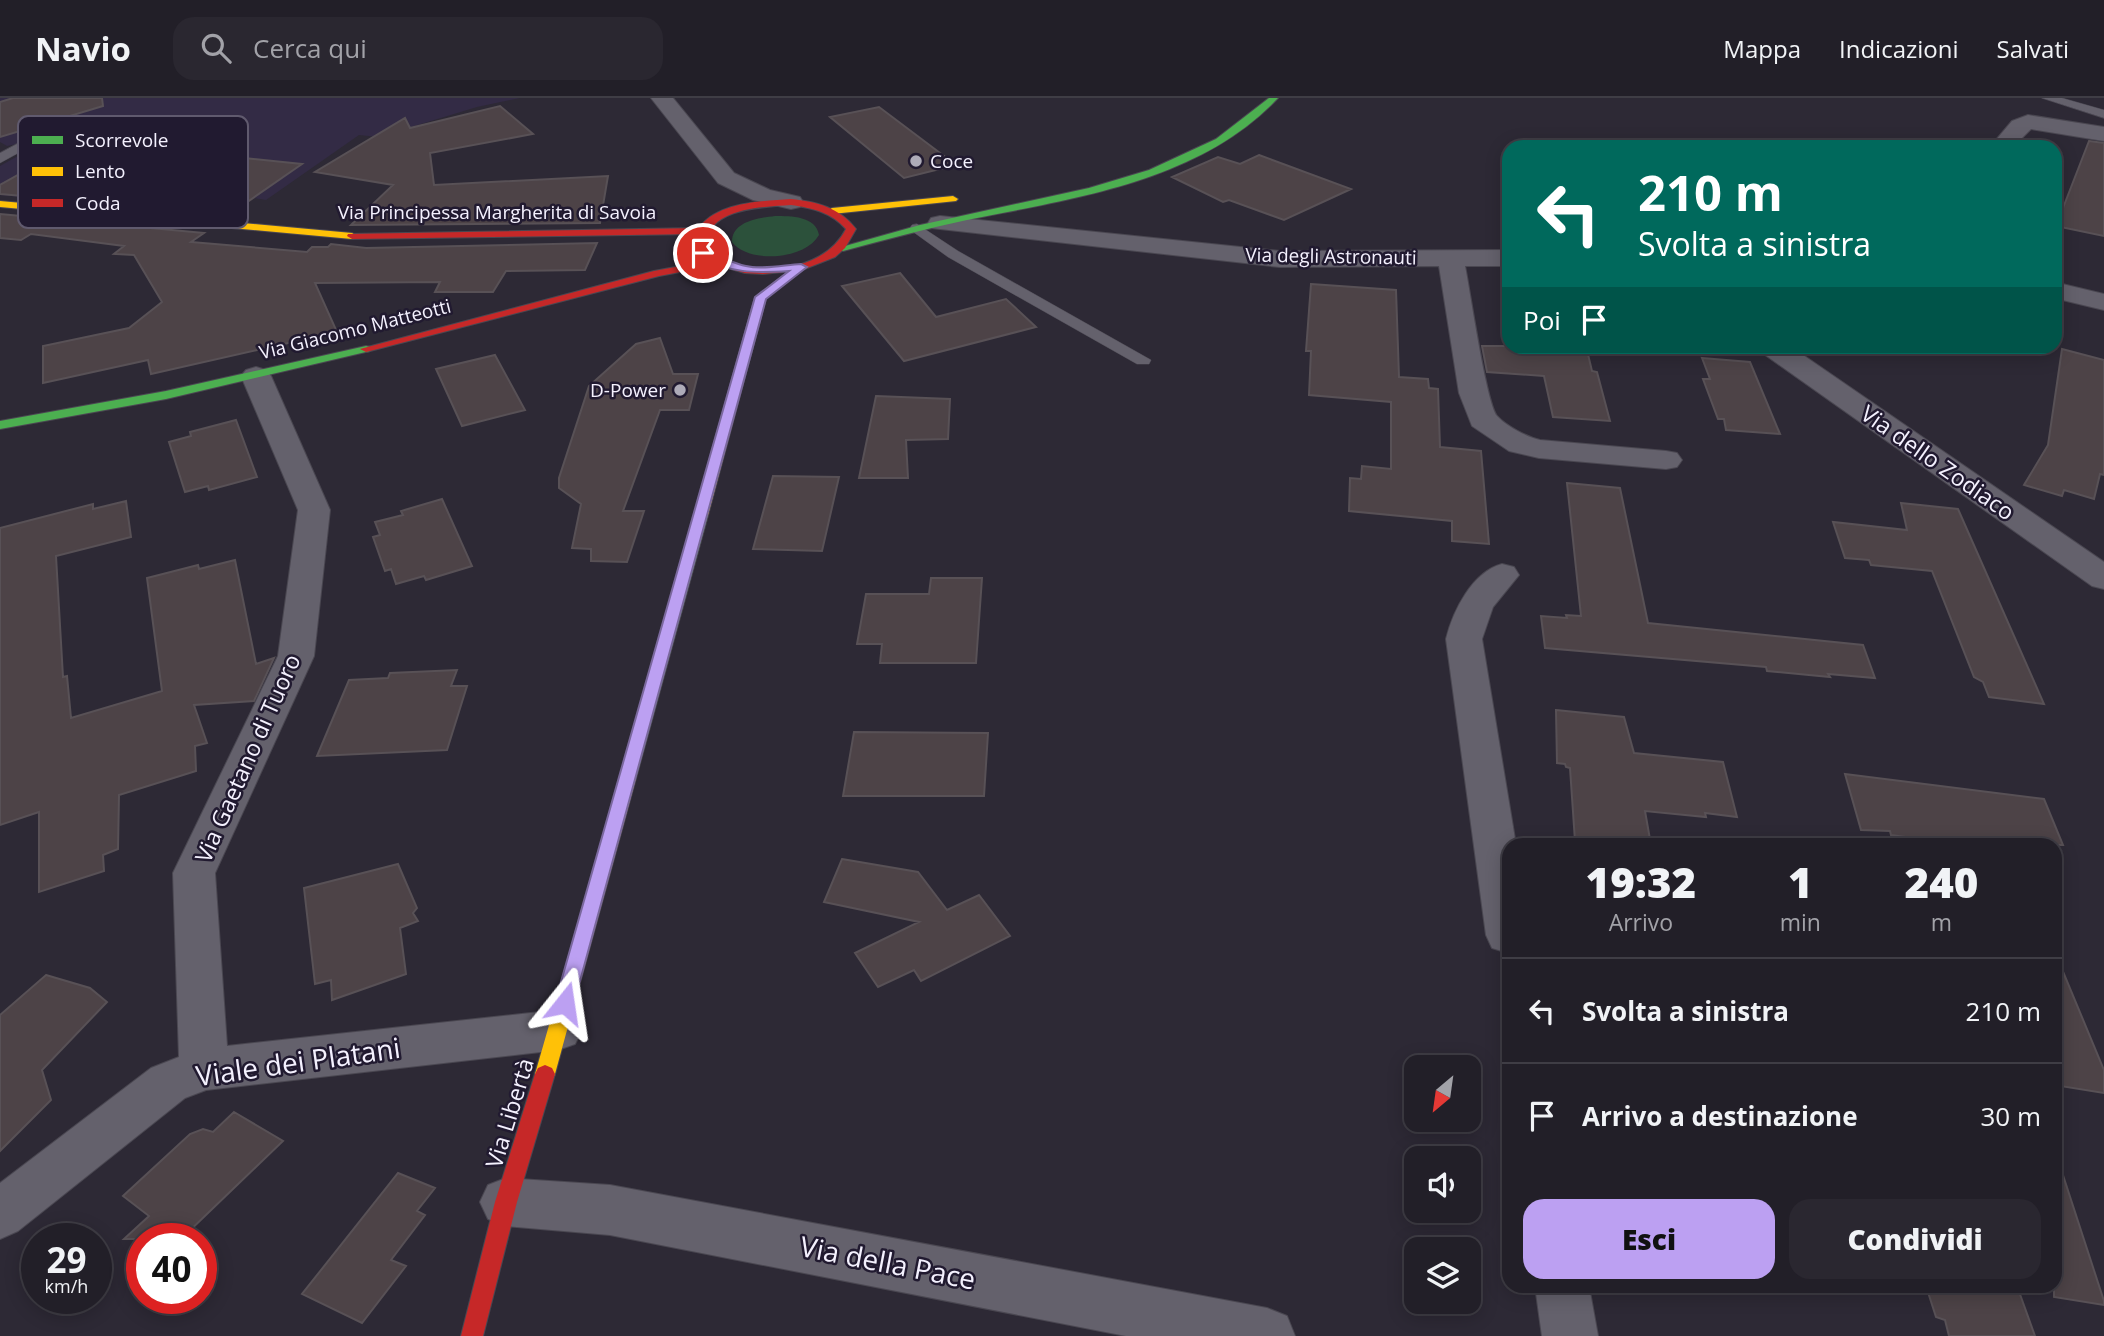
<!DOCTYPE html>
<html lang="it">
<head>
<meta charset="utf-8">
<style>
  :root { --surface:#221f28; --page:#2a2730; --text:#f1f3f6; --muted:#a2a2a8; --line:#3f3d45; --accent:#bca0f2 }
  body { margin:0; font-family:"Open Sans",sans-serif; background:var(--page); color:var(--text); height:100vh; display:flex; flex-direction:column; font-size:26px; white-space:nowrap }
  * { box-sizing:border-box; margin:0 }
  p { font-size:23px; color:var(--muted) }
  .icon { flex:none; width:38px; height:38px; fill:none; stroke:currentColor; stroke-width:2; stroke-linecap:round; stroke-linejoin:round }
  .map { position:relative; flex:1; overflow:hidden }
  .sheet { position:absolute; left:1502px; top:740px; width:560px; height:455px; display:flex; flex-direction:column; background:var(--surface); border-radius:21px; box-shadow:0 4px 18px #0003,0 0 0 2px var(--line) }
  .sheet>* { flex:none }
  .top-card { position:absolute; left:1502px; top:42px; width:560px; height:214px; border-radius:21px; box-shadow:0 4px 18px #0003,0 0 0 2px var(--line); background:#00695c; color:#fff; overflow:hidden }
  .needle { width:46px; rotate:209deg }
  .buttons { position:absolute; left:1404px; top:957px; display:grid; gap:14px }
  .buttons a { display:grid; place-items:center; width:77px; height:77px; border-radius:14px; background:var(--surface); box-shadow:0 4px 18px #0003,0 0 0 2px var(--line); font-size:35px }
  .speed { position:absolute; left:21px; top:1125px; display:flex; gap:14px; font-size:35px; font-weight:700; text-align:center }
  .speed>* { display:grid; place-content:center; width:91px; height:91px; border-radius:50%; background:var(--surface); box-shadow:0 4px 18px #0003,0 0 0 2px var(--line); line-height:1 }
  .speed small { font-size:18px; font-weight:400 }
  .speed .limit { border:10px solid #d22; background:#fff; color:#111 }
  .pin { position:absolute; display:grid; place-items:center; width:60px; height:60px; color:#fff; margin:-30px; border:4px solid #fff; border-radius:50%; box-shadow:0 2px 7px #0007 }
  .me { position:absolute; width:77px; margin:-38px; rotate:15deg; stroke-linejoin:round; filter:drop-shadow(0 0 5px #0008) }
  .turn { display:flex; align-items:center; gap:24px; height:147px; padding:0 21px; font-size:32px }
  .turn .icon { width:91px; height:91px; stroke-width:2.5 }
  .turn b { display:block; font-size:49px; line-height:60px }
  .then { display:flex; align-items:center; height:66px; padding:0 21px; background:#0003; gap:14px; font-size:26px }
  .eta { display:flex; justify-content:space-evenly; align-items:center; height:119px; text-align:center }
  .eta b { font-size:42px; font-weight:800; line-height:49px }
  .cta { display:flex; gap:14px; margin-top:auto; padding:14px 21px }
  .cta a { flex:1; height:80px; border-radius:21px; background:var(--accent); color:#111; font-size:28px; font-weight:800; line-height:80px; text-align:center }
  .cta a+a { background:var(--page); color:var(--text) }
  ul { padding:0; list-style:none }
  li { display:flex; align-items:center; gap:21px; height:105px; padding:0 21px; border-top:2px solid var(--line) }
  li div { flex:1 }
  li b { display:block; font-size:26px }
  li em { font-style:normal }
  header { display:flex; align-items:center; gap:42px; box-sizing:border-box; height:98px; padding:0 35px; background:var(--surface); border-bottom:2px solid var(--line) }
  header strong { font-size:33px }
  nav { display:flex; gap:38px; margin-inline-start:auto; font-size:24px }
  .search { width:490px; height:63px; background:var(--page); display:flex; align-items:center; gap:18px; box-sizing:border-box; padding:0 24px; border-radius:21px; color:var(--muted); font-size:26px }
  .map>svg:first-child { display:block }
</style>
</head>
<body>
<header>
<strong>Navio</strong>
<div class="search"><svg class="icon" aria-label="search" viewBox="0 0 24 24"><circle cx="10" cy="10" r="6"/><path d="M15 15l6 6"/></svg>Cerca qui</div>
<nav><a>Mappa</a><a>Indicazioni</a><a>Salvati</a></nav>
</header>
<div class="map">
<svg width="2104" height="1238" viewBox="0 0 2104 1238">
  <rect width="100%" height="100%" fill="#2d2935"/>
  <path fill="#332b45" d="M0,0H520L477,9L378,39L359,37L266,102L254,100L223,119L0,97V68L52,39L7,48L0,44Z"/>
  <path fill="#2c513b" d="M775,118C791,118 816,118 819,137C805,162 749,166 732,144C732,123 759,120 775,118Z"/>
  <path fill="#4d4347" stroke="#585156" stroke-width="2" d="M13,0H102L103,8L0,39V4Z
    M500,8L533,36L430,55L434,87L608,78L600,125L351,127L393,87L315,74L405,20L410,30Z
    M879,9L956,67L904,80L830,19Z
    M2089,43L2104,45V138L2056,128Z
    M68,49L172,60L180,55L210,59L239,74L234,59L302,66L230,116L0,96V87Z
    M1259,57L1351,91L1284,122L1229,102L1223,104L1172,79L1218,59L1240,66Z
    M0,116L204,135L191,144L307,154L312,149H328L331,146L366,150L597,145L585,172L506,173L493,194H435L440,184L315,185L337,234L151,276L148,262L43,285V248L129,230L162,204L134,157L114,156L124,148L31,136L21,142L0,140Z
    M900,175L936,219L1006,201L1036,229L904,263L842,188Z
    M1311,186L1396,192L1399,279L1428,281L1429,290L1438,291L1440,349L1481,353L1489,446L1452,443V423L1349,413L1350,380L1361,381L1362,368L1391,371V304L1309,297L1311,253H1306Z
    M660,240L673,276H698L689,312H660L623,413H644L627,464L591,463V451L572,450L581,406L559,390V380L589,288L636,246Z
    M1482,248H1586L1592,273L1597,274L1610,323L1553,319L1544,278L1487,274Z
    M2062,251L2104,262V377L2100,376L2094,401L2064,392L2062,398L2024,387L2048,347Z
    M495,257L525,312L462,328L436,271Z
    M1702,260L1750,264L1780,336L1726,332L1724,321H1718L1703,281H1710Z
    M876,298L950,301L948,341L906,342L908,380H859Z
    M236,322L257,379L209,392L208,388L185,394L169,344L191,338L190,334Z
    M773,378L839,379L822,453L753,451Z
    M1567,385L1620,390L1648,525L1863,547L1875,580L1828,576L1830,579L1767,573L1766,569L1545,550L1541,518L1567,520L1566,517L1581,518Z
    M442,401L472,468L426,482L424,478L396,486L391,471L385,473L373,439L380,437L375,424L403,417L401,413Z
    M126,403L131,439L56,458L63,579L67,578L71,620L162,593L147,480L198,467L199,471L235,462L256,566L274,560L254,603L194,607L207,645L195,648L196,673L119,697L118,751L103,757L104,773L39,794V714L0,727V430L93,406V411Z
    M1901,405L1958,411L2044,606L1989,599L1983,584L1974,579L1932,473L1871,467L1869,462L1845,460L1833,424L1907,432Z
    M931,480H982L976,565H880L882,546H857L866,496H929Z
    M457,572L451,588H467L447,652L317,658L349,582L388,580L390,575Z
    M1556,612L1624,619L1634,655L1723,664L1737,719L1705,715L1706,719L1645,713L1651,747H1591V745L1575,743L1570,670L1566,669L1565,666L1557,665Z
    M854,634L988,635L984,698H843Z
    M1845,676L2044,701L2063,747H1928L1927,742L1891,737L1890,733L1861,732Z
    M842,761L918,774L947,812L979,797L1010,838L921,883L914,872L878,889L855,855L919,824L824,804Z
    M398,766L417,810L413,815L418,823L400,830L406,876L332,902L331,882L315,886L304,790Z
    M2054,852L2104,972V995L2054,987Z
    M46,877L90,890L107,904L42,972L51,1002L0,1053V917Z
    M234,1014L283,1043L181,1141H124L149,1118L123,1098L190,1036L203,1031L213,1034Z
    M2061,1071L2104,1203V1207L2054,1199V1072Z
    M398,1075L435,1090L417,1113L425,1117L391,1162L406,1168L362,1225L302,1196Z
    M1926,1188H2017L2035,1238H1949L1945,1222L1936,1219Z"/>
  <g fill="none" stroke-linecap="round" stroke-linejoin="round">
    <g stroke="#4a4751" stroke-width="1">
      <path id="lane" d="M2042,0H2062L2104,12V20Z
        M26,41L31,42V48L0,65V55Z
        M917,126L958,153L1151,262L1149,266H1137L948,159L912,133L910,130L912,127Z"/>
    </g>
    <g stroke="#4a4751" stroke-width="2">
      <path id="street" d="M651,0H673L734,75L770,92L800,99L803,104L800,109L791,111L753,102L718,85Z
        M2028,17L2104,29V43L2031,31L2013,49H1990L2012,23Z
        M940,118L1280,153L1508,152V168H1465C1470,192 1486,304 1497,318C1506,328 1527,339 1540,342L1666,353L1677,355L1682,362L1677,369L1666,371L1539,360L1509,353L1472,328L1459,295L1439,168L1280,169L931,130L928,125L931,120Z
        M2054,184L2104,196V212L2054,200Z
        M1757,248H1790L2104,464V491L2092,488L1761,254Z
        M256,269L266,272L271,278L330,412L314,558L215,775L227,948L558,912L575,918L582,932L575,946L558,952L206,992L185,1000L18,1133L0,1141V1085L151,970L179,959L173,775L278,558L298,412L241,278L246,272Z
        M1502,466L1514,469L1519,477L1493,509L1482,541L1516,747H1508V855L1492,850L1486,837L1446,541C1453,513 1472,474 1502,466Z
        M506,1080L610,1087L1267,1210L1287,1218L1295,1238H1126L610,1137L506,1128L488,1121L480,1104L488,1087Z
        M1535,1188H1589L1598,1238H1542Z"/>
    </g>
    <g stroke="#4a4751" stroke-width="2">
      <path id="fast" d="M1269,0H1278C1199,84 1074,100 967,122C925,131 884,142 843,153L838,150L920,127L1089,90L1149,72L1216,41Z
        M366,248L370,249V253L166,301L0,331V323L166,293Z
        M701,413L708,417L636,680L634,684H622L620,680L694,417Z"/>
    </g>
    <g stroke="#4a4751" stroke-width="2">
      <path id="slow" d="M953,98L958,101L956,103L832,116L827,113L832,110Z
        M0,103L352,135L357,138L352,141L0,109Z
        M797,167L806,169L766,200L708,417L706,420H696L694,417L755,199Z
        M628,674L634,676L636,680L555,976L552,982L545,985L538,982L535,976L620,680L622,676Z"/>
    </g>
    <g stroke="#4a4751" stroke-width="2">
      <path id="jam" d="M791,101C817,104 839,109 856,131L845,150L835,159L802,172L763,176L745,175L717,167L659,178L366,254L360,251L654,173L708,163L697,153L696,136L352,141L347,138L348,136L699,130C717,104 763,103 791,101ZM791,107C812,110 831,114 846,131C822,178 746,181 707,152C702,110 761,109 791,107Z
        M545,967L552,970L555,976L517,1104L483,1238H461L495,1104L535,976L538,970Z"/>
    </g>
    <use href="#lane" fill="#64616c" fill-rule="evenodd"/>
    <use href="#street" fill="#64616c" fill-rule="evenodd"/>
    <use href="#fast" fill="#4caf50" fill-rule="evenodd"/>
    <use href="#slow" fill="#ffc107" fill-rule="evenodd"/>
    <use href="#jam" fill="#c62828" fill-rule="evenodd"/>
  </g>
  <path fill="#bca0f2" stroke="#7a689d" stroke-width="2" d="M700,153C706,152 734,166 746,168C763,172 784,167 801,166L807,169L766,201L574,905L572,911L565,913L558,911L555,905L755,199L789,173C756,175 728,176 700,157Z"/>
  <g fill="#aeabb8" stroke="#211a30" stroke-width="2.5">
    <circle cx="916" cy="63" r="7"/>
    <circle cx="680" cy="292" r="7"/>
  </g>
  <g text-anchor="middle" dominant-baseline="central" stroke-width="5" stroke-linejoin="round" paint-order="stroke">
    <g font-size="19" fill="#f4f1fe" stroke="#211a30" text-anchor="start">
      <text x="930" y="63">Coce</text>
      <text x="666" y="292" text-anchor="end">D-Power</text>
    </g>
    <g font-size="19" fill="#f4f1fe" stroke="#211a30">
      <text x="497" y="114">Via Principessa Margherita di Savoia</text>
      <text transform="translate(1331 158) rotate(1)">Via degli Astronauti</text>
      <text transform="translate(355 231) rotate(-14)">Via Giacomo Matteotti</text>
    </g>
    <g font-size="23" fill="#f4f1fe" stroke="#211a30">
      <text transform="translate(1938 364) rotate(35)">Via dello Zodiaco</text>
      <text transform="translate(247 660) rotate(-66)">Via Gaetano di Tuoro</text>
      <text transform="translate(509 1015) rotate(-73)">Via Libertà</text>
    </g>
    <g font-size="28" fill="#f4f1fe" stroke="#211a30">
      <text transform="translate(298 963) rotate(-8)">Viale dei Platani</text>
      <text transform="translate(888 1164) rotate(11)">Via della Pace</text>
    </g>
  </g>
  <rect x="18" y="18" width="230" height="112" rx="10" fill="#211a30" stroke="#605a6e" stroke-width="2"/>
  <rect x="32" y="38" width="31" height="8" fill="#4caf50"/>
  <rect x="32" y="69" width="31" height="9" fill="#ffc107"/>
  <rect x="32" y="101" width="31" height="8" fill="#c62828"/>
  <g font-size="19" fill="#f4f1fe">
    <text x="75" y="49">Scorrevole</text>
    <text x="75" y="80">Lento</text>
    <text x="75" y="112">Coda</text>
  </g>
</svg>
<div class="buttons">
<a><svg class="needle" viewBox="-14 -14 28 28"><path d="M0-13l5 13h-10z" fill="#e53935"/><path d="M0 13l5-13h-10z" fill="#a2a2a8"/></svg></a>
<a><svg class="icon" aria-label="sound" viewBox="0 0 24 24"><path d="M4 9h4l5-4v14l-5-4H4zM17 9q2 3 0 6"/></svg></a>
<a><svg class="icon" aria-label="layers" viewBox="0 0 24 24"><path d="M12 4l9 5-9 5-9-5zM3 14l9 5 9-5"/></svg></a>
</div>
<div class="speed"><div>29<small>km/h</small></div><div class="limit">40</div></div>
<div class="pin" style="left:703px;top:155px;background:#d93025"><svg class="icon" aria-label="arrive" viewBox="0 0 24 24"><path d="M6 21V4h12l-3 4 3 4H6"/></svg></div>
<svg class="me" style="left:565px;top:905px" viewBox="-20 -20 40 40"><path d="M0-17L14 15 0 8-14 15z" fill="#bca0f2" stroke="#fff" stroke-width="4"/></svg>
<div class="top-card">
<div class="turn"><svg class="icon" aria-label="left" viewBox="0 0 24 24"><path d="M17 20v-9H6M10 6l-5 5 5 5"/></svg><div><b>210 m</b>Svolta a sinistra</div></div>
<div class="then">Poi<svg class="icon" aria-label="arrive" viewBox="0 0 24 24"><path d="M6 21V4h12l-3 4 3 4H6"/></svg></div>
</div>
<section class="sheet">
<div class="eta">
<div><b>19:32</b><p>Arrivo</p></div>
<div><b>1</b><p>min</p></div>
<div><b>240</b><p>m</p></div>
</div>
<ul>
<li><svg class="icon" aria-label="left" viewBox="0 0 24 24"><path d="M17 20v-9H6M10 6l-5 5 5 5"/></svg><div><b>Svolta a sinistra</b></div><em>210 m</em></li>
<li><svg class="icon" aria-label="arrive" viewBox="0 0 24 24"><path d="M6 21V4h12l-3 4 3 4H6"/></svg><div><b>Arrivo a destinazione</b></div><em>30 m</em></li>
</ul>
<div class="cta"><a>Esci</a><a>Condividi</a></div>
</section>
</div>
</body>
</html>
